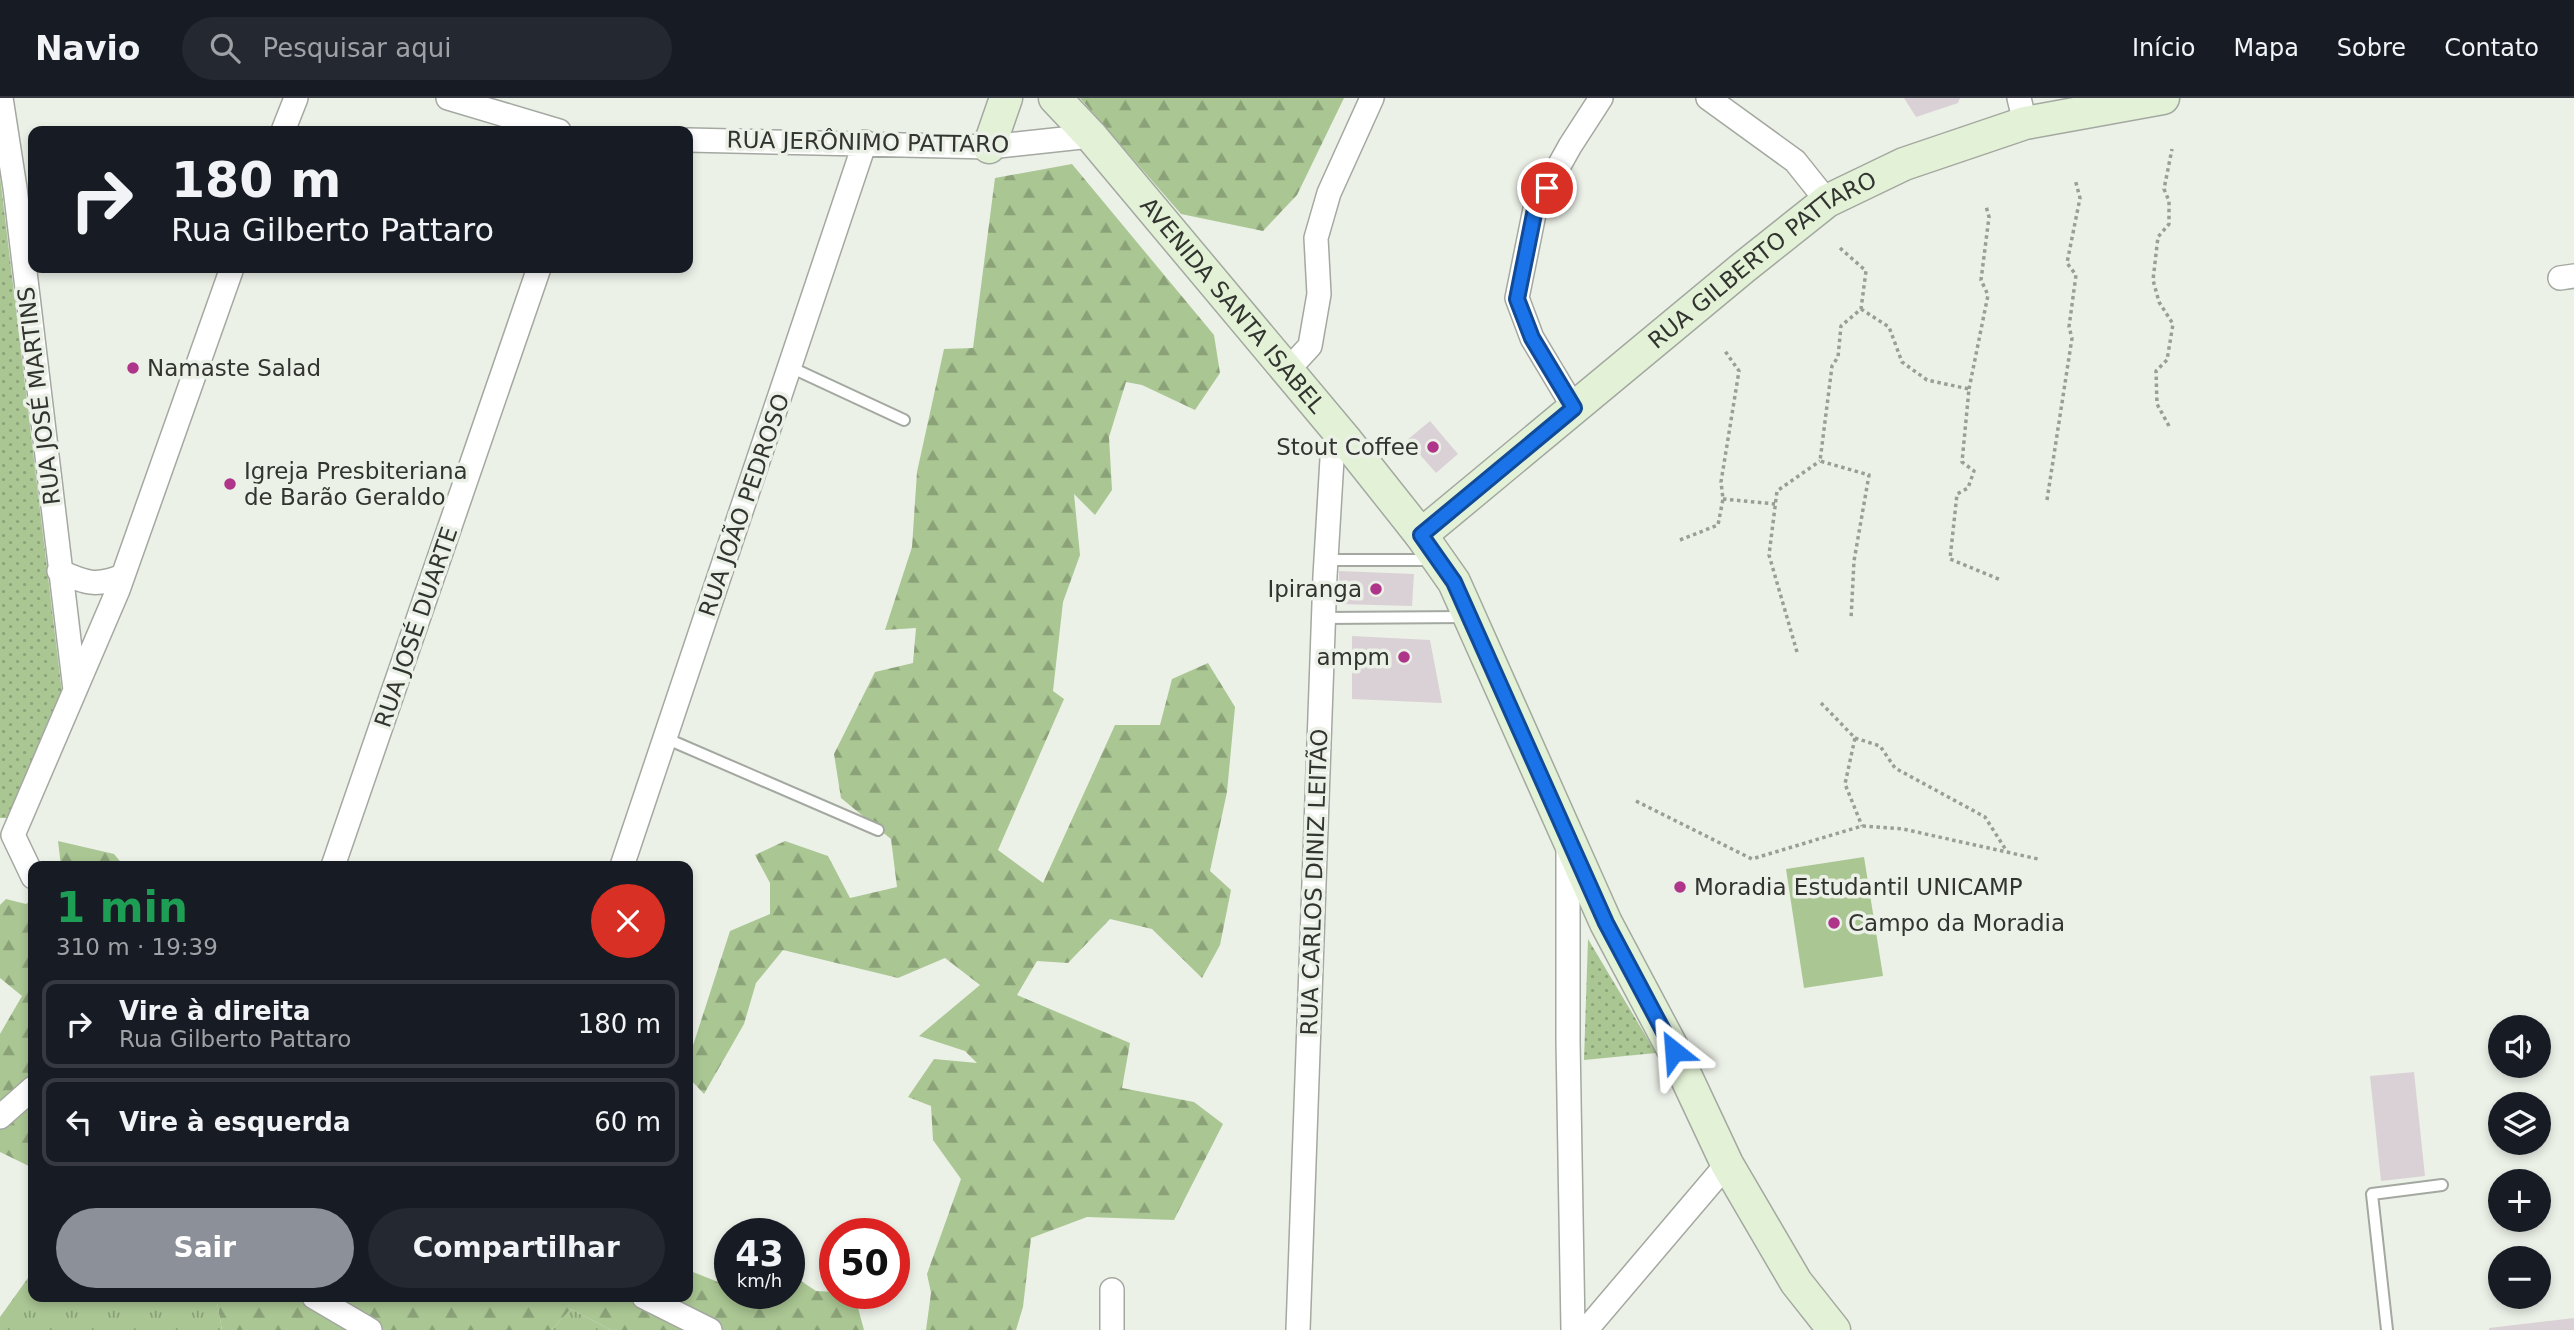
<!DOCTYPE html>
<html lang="pt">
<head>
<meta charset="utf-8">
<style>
  :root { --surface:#171b24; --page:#242831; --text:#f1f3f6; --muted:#9ea1a6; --line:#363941; --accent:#8c9099 }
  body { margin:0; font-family:"DejaVu Sans",sans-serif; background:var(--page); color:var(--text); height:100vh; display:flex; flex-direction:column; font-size:26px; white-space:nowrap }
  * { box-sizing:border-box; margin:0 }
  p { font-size:23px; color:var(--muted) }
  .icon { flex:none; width:38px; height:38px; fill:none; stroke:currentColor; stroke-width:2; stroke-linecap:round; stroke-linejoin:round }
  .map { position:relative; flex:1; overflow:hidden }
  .side { position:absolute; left:28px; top:763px; width:665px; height:441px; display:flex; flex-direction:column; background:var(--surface); border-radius:14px; box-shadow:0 4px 10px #0003 }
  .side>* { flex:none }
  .guide { position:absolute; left:28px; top:28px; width:665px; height:147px; border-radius:14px; box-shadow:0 4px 10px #0003; background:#171b24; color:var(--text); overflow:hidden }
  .tools { position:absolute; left:2488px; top:917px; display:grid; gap:14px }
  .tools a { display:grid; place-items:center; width:63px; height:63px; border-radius:50%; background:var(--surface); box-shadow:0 4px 10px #0003; font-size:35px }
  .speed { position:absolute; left:714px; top:1120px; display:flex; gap:14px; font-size:35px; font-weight:700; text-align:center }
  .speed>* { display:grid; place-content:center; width:91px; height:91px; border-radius:50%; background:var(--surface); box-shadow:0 4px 10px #0003; line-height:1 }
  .speed small { font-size:18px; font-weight:400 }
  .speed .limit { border:10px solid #d22; background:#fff; color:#111 }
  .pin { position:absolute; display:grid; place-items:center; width:60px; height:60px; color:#fff; margin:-30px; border:4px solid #fff; border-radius:50%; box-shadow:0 2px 7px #0007 }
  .me { position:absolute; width:77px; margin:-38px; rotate:332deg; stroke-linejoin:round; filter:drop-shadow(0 0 5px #0008) }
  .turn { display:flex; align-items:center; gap:24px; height:147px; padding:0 28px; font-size:32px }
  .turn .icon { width:91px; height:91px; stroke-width:2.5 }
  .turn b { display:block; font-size:49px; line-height:60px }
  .round { display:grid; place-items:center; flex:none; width:74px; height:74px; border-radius:37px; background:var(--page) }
  .summary { display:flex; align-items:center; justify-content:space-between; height:119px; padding:0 28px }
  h1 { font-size:42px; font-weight:800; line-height:52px; color:#1e9e55 }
  .action { display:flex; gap:14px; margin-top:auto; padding:14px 28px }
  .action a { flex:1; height:80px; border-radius:42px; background:var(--accent); color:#fff; font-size:28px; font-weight:800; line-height:80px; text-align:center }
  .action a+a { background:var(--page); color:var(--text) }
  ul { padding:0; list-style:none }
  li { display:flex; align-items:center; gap:21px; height:88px; margin:0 14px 10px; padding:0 14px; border:4px solid var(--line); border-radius:14px }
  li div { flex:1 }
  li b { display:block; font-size:26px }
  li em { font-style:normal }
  header { display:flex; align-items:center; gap:42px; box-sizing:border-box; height:98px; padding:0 35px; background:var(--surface); border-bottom:2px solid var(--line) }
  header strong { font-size:33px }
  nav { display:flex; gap:38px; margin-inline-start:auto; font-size:24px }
  .search { width:490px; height:63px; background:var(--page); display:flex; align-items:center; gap:18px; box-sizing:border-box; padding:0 24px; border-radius:38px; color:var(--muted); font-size:26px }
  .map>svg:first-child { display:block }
</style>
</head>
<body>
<header>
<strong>Navio</strong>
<div class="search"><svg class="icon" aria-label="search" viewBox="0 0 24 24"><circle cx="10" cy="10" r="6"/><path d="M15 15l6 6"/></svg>Pesquisar aqui</div>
<nav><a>Início</a><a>Mapa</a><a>Sobre</a><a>Contato</a></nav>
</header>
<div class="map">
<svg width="2574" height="1232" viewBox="0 0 2574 1232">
  <defs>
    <pattern id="grass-tufts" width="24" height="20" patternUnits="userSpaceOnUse" patternTransform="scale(1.75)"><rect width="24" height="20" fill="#aac693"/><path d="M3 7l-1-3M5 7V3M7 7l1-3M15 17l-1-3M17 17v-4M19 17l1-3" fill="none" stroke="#8ba278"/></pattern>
    <pattern id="forest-firs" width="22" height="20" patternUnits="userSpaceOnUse" patternTransform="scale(1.75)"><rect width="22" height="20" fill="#aac693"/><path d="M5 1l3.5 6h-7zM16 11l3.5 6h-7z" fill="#8ba278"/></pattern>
    <pattern id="park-dots" width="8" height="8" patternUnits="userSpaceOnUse" patternTransform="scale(1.75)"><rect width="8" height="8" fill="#aac693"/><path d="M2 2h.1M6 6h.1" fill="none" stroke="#8ba278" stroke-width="1.8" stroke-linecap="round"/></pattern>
  </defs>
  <rect width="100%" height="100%" fill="#ecf1e8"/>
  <path fill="url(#grass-tufts)" d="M33,1173V1199H216L222,1232H0V1219Z
    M571,1211L611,1232H551Z"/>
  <path fill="url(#forest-firs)" d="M1080,0H1344L1297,97L1263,133L1181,116Z
    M1072,66L1214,237L1220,275L1195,312L1142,287L1126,284L1109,339L1112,392L1095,417L1074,396L1080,457L1063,504L1053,593L1064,601L998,752L1043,785L1115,627H1160L1172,581L1208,565L1235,609L1227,694L1210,773L1231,792L1220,847L1202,880L1152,831L1110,821L1068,865L1037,863L1017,897L1130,945L1122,990L1194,1004L1223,1026L1174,1122L1087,1119L1031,1140L1023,1209L1016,1232H926L931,1195L927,1176L961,1081L933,1042L931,1008L908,999L934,961L977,965L965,953L919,938L980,887L945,860L898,880L783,852L756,885L744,926L704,996L688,979V963L730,833L770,816V785L755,757L785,743L828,758L850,800L897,789L891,741L841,700L834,656L875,574L913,565L916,530L885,532L912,449L917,374L944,251L973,250L995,80Z
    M58,743L114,756L124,768H61Z
    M6,801L26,806L33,802V1070L0,1054V936L22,898L0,880V807Z
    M688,1172L723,1186L730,1178V1195H789V1175L816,1193L854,1195L864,1232H611L571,1211L551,1232H222L216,1199H688Z"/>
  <path fill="url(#park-dots)" d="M0,78L62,595L10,720H0Z
    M1588,841L1656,955L1584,962Z"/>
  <path fill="#aac693" d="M1864,759L1883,878L1804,890L1786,771Z"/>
  <path fill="#dad1d6" d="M1904,0H1960L1958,5L1916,19Z
    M1430,323L1458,356L1436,375L1407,342Z
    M1339,473L1414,476L1412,508L1339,506Z
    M1352,538L1430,542L1442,605L1352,601Z
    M2414,974L2425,1078L2381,1083L2370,978Z
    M2574,1220V1232H2489V1230Z"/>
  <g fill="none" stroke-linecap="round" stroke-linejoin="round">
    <g stroke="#a3a8a0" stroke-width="14">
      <path id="service" d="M790,269L904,322
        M1326,462H1432
        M1324,520L1467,519
        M665,640L878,732
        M2387,1232L2372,1096L2442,1087"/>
    </g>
    <g stroke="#a3a8a0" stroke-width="26">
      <path id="minor" d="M1,0L15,90L75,592
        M448,0L559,33
        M1708,0L1795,63L1827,103
        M2019,0L2025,25
        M283,33L296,0
        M688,42L989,49L1091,38
        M2560,180L2574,178
        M1287,273L1310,248L1319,196L1316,140L1329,95L1372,0
        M1574,310L1532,240L1517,200L1535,111L1570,48L1601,0
        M59,473C85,485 96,489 123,478
        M13,737L118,492L232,170
        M13,737L33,779
        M1568,750V943L1573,1232
        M333,768L539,170
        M622,768L865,44
        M0,1019L33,990
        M314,1199L370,1232
        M644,1199L710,1232
        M1112,1232V1192
        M1298,1232L1325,478L1332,361L1344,340
        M1586,1232L1727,1066"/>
    </g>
    <g stroke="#a3a8a0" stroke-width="35">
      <g id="secondary">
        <path id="s1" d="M1055,0L1091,38L1344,340L1421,437L1454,484L1606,825L1674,953L1727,1066L1796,1184L1834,1232"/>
        <path d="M989,49L1006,0"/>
        <path id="s2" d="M1421,437L1744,169L1827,103L1904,66L2025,25L2163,0"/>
      </g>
    </g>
    <path stroke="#9a9e97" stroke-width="3.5" stroke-dasharray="3.5 3.5" stroke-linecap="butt" d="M1840,150L1866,173L1861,211L1841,228L1838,259L1832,268L1820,363L1869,377L1854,463L1851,521
      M1861,211L1889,229L1902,264L1927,282L1969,291L1962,364L1974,373L1968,390L1957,396L1950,461L2001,482
      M1969,291L1988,197L1981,182L1989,119L1986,108
      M2169,328L2157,306L2156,273L2167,262L2173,226L2159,204L2153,182L2158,139L2169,126V103L2164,91L2172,51
      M1723,401L1775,406
      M2047,402L2072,240L2069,229L2076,177L2067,165L2080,100L2075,81
      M1680,442L1718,427L1723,401L1721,384L1739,273L1725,253
      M1797,554L1769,457L1777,393L1820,363
      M1821,605L1855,640L1845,686L1862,728
      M1855,640L1880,648L1895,670L1985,719L2006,752
      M1636,703L1752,761L1862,728L1903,731L2038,761"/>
    <use href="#service" stroke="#fff" stroke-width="10"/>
    <use href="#minor" stroke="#fff" stroke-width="23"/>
    <use href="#secondary" stroke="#e3f1d6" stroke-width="32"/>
  </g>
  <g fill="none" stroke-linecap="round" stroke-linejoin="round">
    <g stroke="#114b97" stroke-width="18">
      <path id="route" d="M1547,90L1535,111L1517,201L1532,240L1574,310L1421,437L1454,484L1606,825L1674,953"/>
    </g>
    <use href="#route" stroke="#1a73e8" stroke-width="12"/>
  </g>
  <g fill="#ae358a" stroke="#ecf1e8" stroke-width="2.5">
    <circle cx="133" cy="270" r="7"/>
    <circle cx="1433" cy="349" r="7"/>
    <circle cx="230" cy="386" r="7"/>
    <circle cx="1376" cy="491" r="7"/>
    <circle cx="1404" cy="559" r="7"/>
    <circle cx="1680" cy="789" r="7"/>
    <circle cx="1834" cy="825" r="7"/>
  </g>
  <g text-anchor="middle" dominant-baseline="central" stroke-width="7" stroke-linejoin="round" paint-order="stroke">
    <g font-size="23" fill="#323430" stroke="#ecf1e8">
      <text transform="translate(868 44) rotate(1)">RUA JERÔNIMO PATTARO</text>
      <text stroke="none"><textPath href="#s2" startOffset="439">RUA GILBERTO PATTARO</textPath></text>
      <text stroke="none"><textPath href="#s1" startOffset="273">AVENIDA SANTA ISABEL</textPath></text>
      <text transform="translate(39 298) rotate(-97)">RUA JOSÉ MARTINS</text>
      <text transform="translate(744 407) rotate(-71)">RUA JOÃO PEDROSO</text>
      <text transform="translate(416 529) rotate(-71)">RUA JOSÉ DUARTE</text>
      <text transform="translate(1314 784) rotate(-88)">RUA CARLOS DINIZ LEITÃO</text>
    </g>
    <g font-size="23" fill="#323430" stroke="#ecf1e8" text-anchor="start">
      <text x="147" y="270">Namaste Salad</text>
      <text x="1419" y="349" text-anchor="end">Stout Coffee</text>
      <text x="244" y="373">Igreja Presbiteriana<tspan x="244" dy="26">de Barão Geraldo</tspan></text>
      <text x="1362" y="491" text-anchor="end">Ipiranga</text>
      <text x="1390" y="559" text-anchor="end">ampm</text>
      <text x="1694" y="789">Moradia Estudantil UNICAMP</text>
      <text x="1848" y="825">Campo da Moradia</text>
    </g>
  </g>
</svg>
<div class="tools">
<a><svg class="icon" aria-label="sound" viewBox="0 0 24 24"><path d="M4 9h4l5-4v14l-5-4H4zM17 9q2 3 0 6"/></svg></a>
<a><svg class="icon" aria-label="layers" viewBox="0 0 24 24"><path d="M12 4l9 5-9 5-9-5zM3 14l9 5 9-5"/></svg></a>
<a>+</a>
<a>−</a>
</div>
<div class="speed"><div>43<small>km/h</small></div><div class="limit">50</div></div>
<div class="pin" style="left:1547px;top:90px;background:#d93025"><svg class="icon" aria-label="arrive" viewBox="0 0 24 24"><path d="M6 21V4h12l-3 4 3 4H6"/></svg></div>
<svg class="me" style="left:1674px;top:953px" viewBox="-20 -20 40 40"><path d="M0-17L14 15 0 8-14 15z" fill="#1a73e8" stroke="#fff" stroke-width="4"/></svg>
<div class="guide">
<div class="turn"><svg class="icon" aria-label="right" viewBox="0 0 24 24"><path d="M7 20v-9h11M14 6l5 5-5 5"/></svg><div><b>180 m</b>Rua Gilberto Pattaro</div></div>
</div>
<section class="side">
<div class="summary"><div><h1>1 min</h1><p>310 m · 19:39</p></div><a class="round" style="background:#d93025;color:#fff"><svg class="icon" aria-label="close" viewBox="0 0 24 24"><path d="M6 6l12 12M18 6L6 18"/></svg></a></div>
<ul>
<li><svg class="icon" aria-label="right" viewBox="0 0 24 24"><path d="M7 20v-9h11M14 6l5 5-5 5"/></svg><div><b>Vire à direita</b><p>Rua Gilberto Pattaro</p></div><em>180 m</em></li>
<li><svg class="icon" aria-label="left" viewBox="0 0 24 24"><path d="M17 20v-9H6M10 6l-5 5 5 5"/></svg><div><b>Vire à esquerda</b></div><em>60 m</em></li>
</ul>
<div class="action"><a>Sair</a><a>Compartilhar</a></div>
</section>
</div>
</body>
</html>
